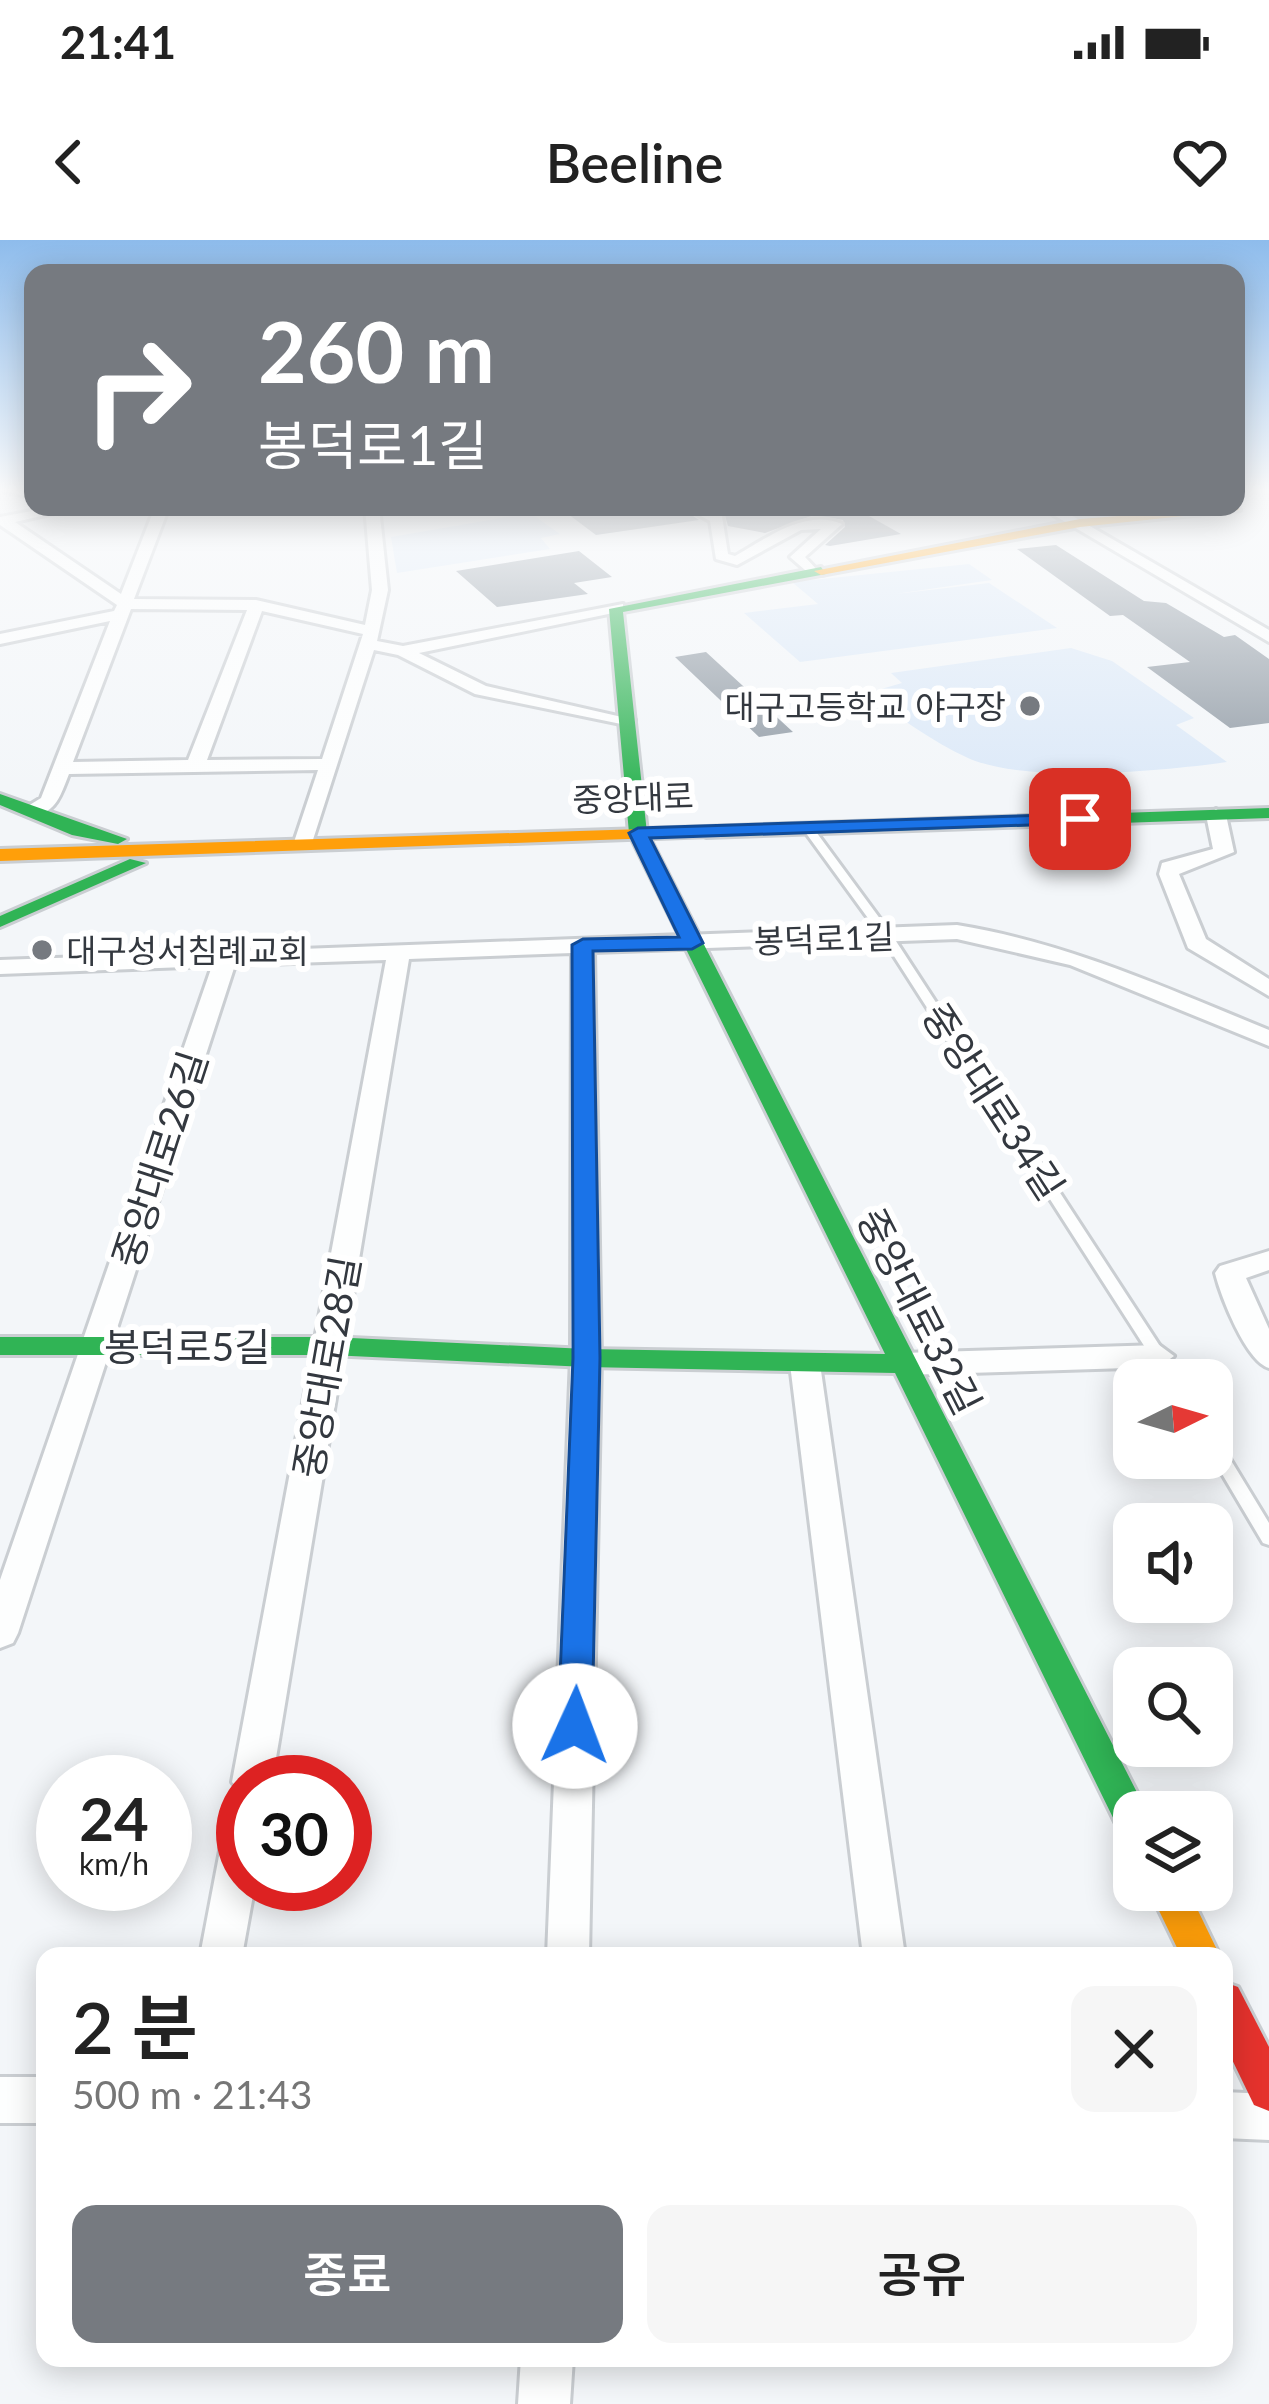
<!DOCTYPE html>
<html lang="ko">
<head>
<meta charset="utf-8">
<style>
  :root { --surface:#fff; --page:#f6f6f6; --text:#222; --muted:#767676; --accent:#767a80 }
  body { margin:0; font-family:Lato,"Noto Sans KR",sans-serif; background:var(--page); color:var(--text); height:100vh; display:flex; flex-direction:column; font-size:45px; white-space:nowrap }
  * { box-sizing:border-box; margin:0 }
  p { font-size:39px; color:var(--muted) }
  .icon { flex:none; width:66px; height:66px; fill:none; stroke:currentColor; stroke-width:2; stroke-linecap:round; stroke-linejoin:round }
  .map { position:relative; flex:1; overflow:hidden }
  .drawer { position:absolute; left:36px; top:1707px; width:1197px; height:420px; display:flex; flex-direction:column; background:var(--surface); border-radius:24px; box-shadow:0 6px 30px #0003 }
  .drawer>* { flex:none }
  .top-card { position:absolute; left:24px; top:24px; width:1221px; height:252px; border-radius:24px; box-shadow:0 6px 30px #0003; background:#767a80; color:#fff; overflow:hidden }
  .needle { width:78px; rotate:85deg }
  .tools { position:absolute; left:1113px; top:1119px; display:grid; gap:24px }
  .tools a { display:grid; place-items:center; width:120px; height:120px; border-radius:24px; background:var(--surface); box-shadow:0 6px 30px #0003; font-size:60px }
  .speed { position:absolute; left:36px; top:1515px; display:flex; gap:24px; font-size:60px; font-weight:700; text-align:center }
  .speed>* { display:grid; place-content:center; width:156px; height:156px; border-radius:50%; background:var(--surface); box-shadow:0 6px 30px #0003; line-height:1 }
  .speed small { font-size:30px; font-weight:400 }
  .speed .limit { border:18px solid #d22; background:#fff; color:#111 }
  .pin { position:absolute; display:grid; place-items:center; width:102px; height:102px; color:#fff; margin:-51px; border-radius:24px; box-shadow:0 6px 18px #0006 }
  .me { position:absolute; width:132px; margin:-66px; rotate:2deg; stroke-linejoin:round; filter:drop-shadow(0 0 9px #0008) }
  .turn { display:flex; align-items:center; gap:42px; height:252px; padding:0 36px; font-size:54px }
  .turn .icon { width:156px; height:156px; stroke-width:2.5 }
  .turn b { display:block; font-size:84px; line-height:102px }
  .round { display:grid; place-items:center; flex:none; width:126px; height:126px; border-radius:24px; background:var(--page) }
  .head { display:flex; align-items:center; justify-content:space-between; height:204px; padding:0 36px }
  h1 { font-size:72px; font-weight:600; line-height:90px }
  .primary-button { display:flex; gap:24px; margin-top:auto; padding:24px 36px }
  .primary-button a { flex:1; height:138px; border-radius:24px; background:var(--accent); color:#fff; font-size:48px; font-weight:600; line-height:138px; text-align:center }
  .primary-button a+a { background:var(--page); color:var(--text) }
  .status { display:flex; justify-content:space-between; align-items:center; height:84px; padding:0 60px; background:var(--surface); direction:ltr }
  .status svg { height:33px; fill:currentColor }
  header { display:flex; justify-content:space-between; align-items:center; height:156px; padding:0 36px; background:var(--surface); font-size:54px; font-weight:600 }
  .map>svg:first-child { display:block }
</style>
</head>
<body>
<div class="status"><b>21:41</b><svg viewBox="0 0 49 12"><path d="M0 12V9h3v3zM5 12V6h3v6zM10 12V3h3v9zM15 12V0h3v12zM26 1h20v11H26zM47 4h2v5h-2z"/></svg></div>
<header><svg class="icon" aria-label="back" viewBox="0 0 24 24"><path d="M15 5l-7 7 7 7"/></svg>Beeline<svg class="icon" aria-label="heart" viewBox="0 0 24 24"><path d="M12 20l-8-8c-3-5 5-10 8-4 3-6 11-1 8 4z"/></svg></header>
<div class="map">
<svg width="1269" height="2164" viewBox="0 0 1269 2164">
  <rect width="100%" height="100%" fill="#f3f6f9"/>
  <path fill="#dce9f8" d="M530,273L560,294L541,298L550,309L397,333L391,297Z
    M969,324L992,340L895,354L989,343L1057,388L800,422L744,373L818,364L792,342Z
    M1071,408L1112,421L1194,478L1176,485L1227,522C1164,531 1026,544 968,518C932,502 898,475 864,454L902,443L891,433Z"/>
  <path fill="#929ca6" d="M595,267H680L699,280L596,295L564,271Z
    M713,267H853L901,294L830,306L825,305L845,287L843,280L814,275L765,293L728,286L724,272Z
    M1056,305L1144,361L1166,363L1224,397L1235,395L1269,419V483L1230,488L1147,427L1190,422L1123,375L1110,376L1017,309Z
    M579,311L612,337L574,343L588,354L497,367L456,331Z
    M706,412L793,492L759,497L675,417Z"/>
  <g fill="none" stroke-linecap="round" stroke-linejoin="round">
    <g stroke="#caced2" stroke-width="6">
      <path id="lane" d="M803,585H811L892,695L1182,1140H1166L881,696L803,589Z
        M1212,1197L1218,1199L1269,1283V1305L1263,1303L1212,1217Z"/>
    </g>
    <g stroke="#caced2" stroke-width="6">
      <path id="street" d="M4,251H33V258Z
        M53,267H81L15,282L121,354L155,267H169L134,359L256,360L365,385L372,350L365,267H379L388,350L377,401L403,406L623,364V370L618,372L419,413L486,446L635,480L626,485L475,454L398,415L374,410L310,609L293,605L318,530L69,534C61,554 55,578 28,574V566L41,558L110,381L0,404V394L114,371L117,365L0,285V277ZM131,369L247,370L188,520L73,522ZM262,371L363,394L322,519L207,520Z
        M684,267H702L722,276L728,314L735,316C767,298 806,268 842,284L805,317L819,332L812,336L790,317L821,289L801,290L737,325L716,319L710,281Z
        M1040,267H1057L1269,390V402Z
        M1216,569L1226,575L1234,612L1179,634L1206,699L1269,739V756L1188,708L1159,634L1162,623L1213,609L1206,575Z
        M957,685C1068,703 1166,748 1269,790V806L1070,725L957,699L594,712L601,1118L589,1716H547L571,1118L572,713L409,719L272,1542H243V1556L232,1542L386,720L235,725L18,1393L13,1403L0,1408V1340L212,726L0,734V720Z
        M1269,1011V1030L1246,1038L1269,1089V1128C1246,1121 1221,1057 1215,1033L1220,1026Z
        M1159,1105L1174,1116L1159,1127L902,1135L891,1132L887,1124L891,1116L902,1113Z
        M805,1113L816,1116L820,1124L905,1716H863L790,1124L794,1116Z
        M243,1577V1644H255L242,1716H200L223,1595L229,1582Z
        M0,1837H45V1883H0Z
        M1224,1852L1269,1854V1900L1224,1898Z
        M521,2118H573L570,2164H518Z"/>
    </g>
    <g stroke="#caced2" stroke-width="6">
      <path id="fast" d="M821,327L826,334L623,372L647,593L1147,1572H1134V1599L1121,1594L895,1133L586,1127L330,1115H0V1097H330L586,1109L885,1114L629,593L609,369Z
        M0,554L127,599L118,604L72,595L0,565Z
        M1269,568V578L706,597L697,592L706,587Z
        M130,619L146,623L0,687V676Z"/>
    </g>
    <g stroke="#caced2" stroke-width="6">
      <path id="slow" d="M1236,263L1240,270L1080,287L821,335L814,331L1080,279L1236,267Z
        M706,587L712,588V596L0,621V609Z
        M1149,1650H1188L1220,1716H1181Z"/>
    </g>
    <g stroke="#caced2" stroke-width="6">
      <path id="jam" d="M1224,1742L1238,1747L1269,1807V1871L1254,1865L1224,1803Z"/>
    </g>
    <use href="#lane" fill="#fdfefe" fill-rule="evenodd"/>
    <use href="#street" fill="#fdfefe" fill-rule="evenodd"/>
    <use href="#fast" fill="#30b455" fill-rule="evenodd"/>
    <use href="#slow" fill="#ff9f0a" fill-rule="evenodd"/>
    <use href="#jam" fill="#e5322d" fill-rule="evenodd"/>
  </g>
  <linearGradient id="sky" x2="0" y2="1"><stop stop-color="#8ebcec"/><stop offset="0.45" stop-color="#fafbfc"/><stop offset="1" stop-color="#fafbfc" stop-opacity="0"/></linearGradient>
  <rect width="1269" height="554" fill="url(#sky)"/>
  <path fill="#1a73e8" stroke="#114b97" stroke-width="3" d="M1080,574L1089,579L1086,583L650,598L703,703L692,709L593,711L600,1118L592,1486L587,1497L575,1501L563,1497L558,1486L573,1118L572,705L583,699L679,697L629,593L638,588Z"/>
  <g fill="#767a80" stroke="#fff" stroke-width="4.5">
    <circle cx="1030" cy="466" r="12"/>
    <circle cx="42" cy="710" r="12"/>
  </g>
  <g text-anchor="middle" dominant-baseline="central" stroke-width="12" stroke-linejoin="round" paint-order="stroke">
    <g font-size="33" fill="#33383f" stroke="#fff" text-anchor="end">
      <text x="1006" y="466">대구고등학교 야구장</text>
      <text x="66" y="710" text-anchor="start">대구성서침례교회</text>
    </g>
    <g font-size="33" fill="#33383f" stroke="#fff">
      <text transform="translate(633 557) rotate(-2)">중앙대로</text>
      <text transform="translate(824 698) rotate(-2)">봉덕로1길</text>
    </g>
    <g font-size="39" fill="#33383f" stroke="#fff">
      <text transform="translate(994 861) rotate(57)">중앙대로34길</text>
      <text transform="translate(159 919) rotate(-72)">중앙대로26길</text>
      <text transform="translate(920 1071) rotate(63)">중앙대로32길</text>
      <text x="187" y="1106">봉덕로5길</text>
      <text transform="translate(326 1127) rotate(-80)">중앙대로28길</text>
    </g>
  </g>
</svg>
<div class="tools">
<a><svg class="needle" viewBox="-14 -14 28 28"><path d="M0-13l5 13h-10z" fill="#e53935"/><path d="M0 13l5-13h-10z" fill="#767676"/></svg></a>
<a><svg class="icon" aria-label="sound" viewBox="0 0 24 24"><path d="M4 9h4l5-4v14l-5-4H4zM17 9q2 3 0 6"/></svg></a>
<a><svg class="icon" aria-label="search" viewBox="0 0 24 24"><circle cx="10" cy="10" r="6"/><path d="M15 15l6 6"/></svg></a>
<a><svg class="icon" aria-label="layers" viewBox="0 0 24 24"><path d="M12 4l9 5-9 5-9-5zM3 14l9 5 9-5"/></svg></a>
</div>
<div class="speed"><div>24<small>km/h</small></div><div class="limit">30</div></div>
<div class="pin" style="left:1080px;top:579px;background:#d93025"><svg class="icon" aria-label="arrive" viewBox="0 0 24 24"><path d="M6 21V4h12l-3 4 3 4H6"/></svg></div>
<svg class="me" style="left:575px;top:1486px" viewBox="-20 -20 40 40"><circle r="19" fill="#fff"/><path d="M0-13L10 11 0 6-10 11z" fill="#1a73e8"/></svg>
<div class="top-card">
<div class="turn"><svg class="icon" aria-label="right" viewBox="0 0 24 24"><path d="M7 20v-9h11M14 6l5 5-5 5"/></svg><div><b>260 m</b>봉덕로1길</div></div>
</div>
<section class="drawer">
<div class="head"><div><h1>2 분</h1><p>500 m · 21:43</p></div><a class="round"><svg class="icon" aria-label="close" viewBox="0 0 24 24"><path d="M6 6l12 12M18 6L6 18"/></svg></a></div>
<div class="primary-button"><a>종료</a><a>공유</a></div>
</section>
</div>
</body>
</html>
